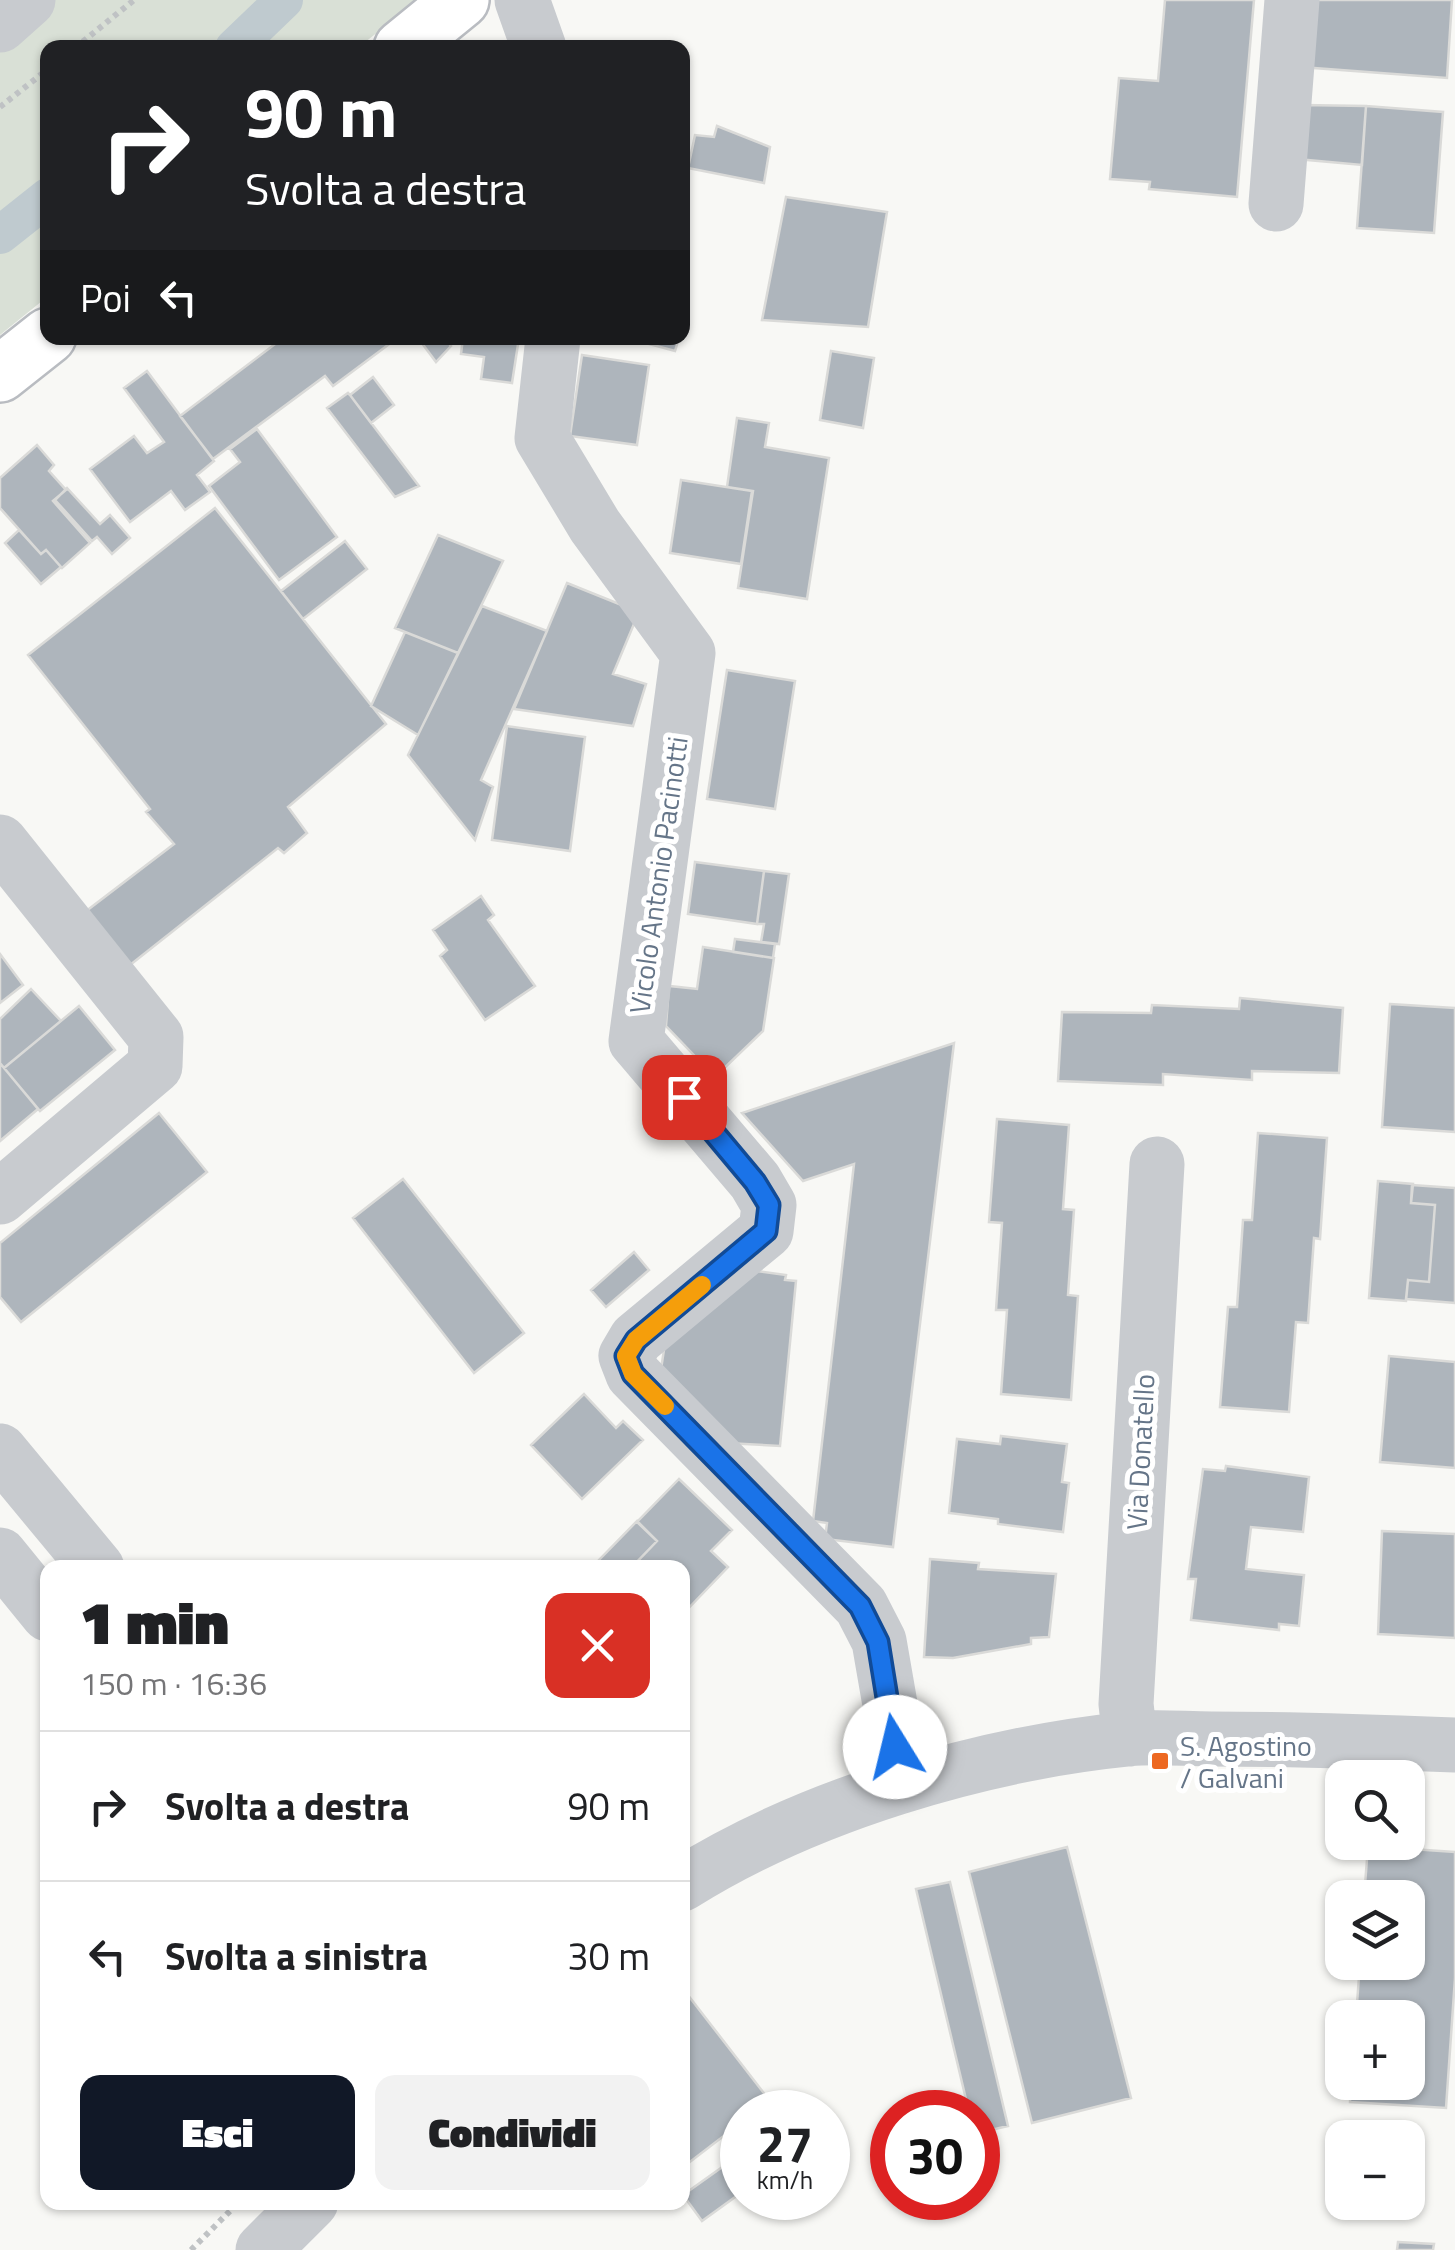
<!DOCTYPE html>
<html lang="it">
<head>
<meta charset="utf-8">
<style>
  :root { --surface:#fff; --page:#f2f2f2; --text:#202124; --muted:#757577; --line:#e0e0e0; --accent:#111827 }
  body { margin:0; font-family:"Titillium Web",sans-serif; background:var(--page); color:var(--text); height:100vh; display:flex; flex-direction:column; font-size:38px; white-space:nowrap }
  * { box-sizing:border-box; margin:0 }
  p { font-size:32px; color:var(--muted) }
  .icon { flex:none; width:55px; height:55px; fill:none; stroke:currentColor; stroke-width:2; stroke-linecap:round; stroke-linejoin:round }
  .map { position:relative; flex:1; overflow:hidden }
  .sheet { position:absolute; left:40px; top:1560px; width:650px; height:650px; display:flex; flex-direction:column; background:var(--surface); border-radius:20px; box-shadow:0 2px 8px #0004 }
  .sheet>* { flex:none }
  .hud { position:absolute; left:40px; top:40px; width:650px; height:305px; border-radius:20px; box-shadow:0 2px 8px #0004; background:#202124; color:#fff; overflow:hidden }
  .fabs { position:absolute; left:1325px; top:1760px; display:grid; gap:20px }
  .fabs a { display:grid; place-items:center; width:100px; height:100px; border-radius:20px; background:var(--surface); box-shadow:0 2px 8px #0004; font-size:50px }
  .speed { position:absolute; left:720px; top:2090px; display:flex; gap:20px; font-size:50px; font-weight:700; text-align:center }
  .speed>* { display:grid; place-content:center; width:130px; height:130px; border-radius:50%; background:var(--surface); box-shadow:0 2px 8px #0004; line-height:1 }
  .speed small { font-size:25px; font-weight:400 }
  .speed .limit { border:15px solid #d22; background:#fff; color:#111 }
  .pin { position:absolute; display:grid; place-items:center; width:85px; height:85px; color:#fff; margin:-42px; border-radius:20px; box-shadow:0 5px 15px #0006 }
  .me { position:absolute; width:110px; margin:-55px; rotate:351deg; stroke-linejoin:round; filter:drop-shadow(0 0 8px #0008) }
  .turn { display:flex; align-items:center; gap:35px; height:210px; padding:0 40px; font-size:45px }
  .turn .icon { width:130px; height:130px; stroke-width:2.5 }
  .turn b { display:block; font-size:70px; line-height:85px }
  .then { display:flex; align-items:center; height:95px; padding:0 40px; background:#0003; gap:20px; font-size:38px }
  .round { display:grid; place-items:center; flex:none; width:105px; height:105px; border-radius:20px; background:var(--page) }
  .summary { display:flex; align-items:center; justify-content:space-between; height:170px; padding:0 40px }
  h1 { font-size:60px; font-weight:800; line-height:75px }
  .cta { display:flex; gap:20px; margin-top:auto; padding:20px 40px }
  .cta a { flex:1; height:115px; border-radius:20px; background:var(--accent); color:#fff; font-size:40px; font-weight:800; line-height:115px; text-align:center }
  .cta a+a { background:var(--page); color:var(--text) }
  ul { padding:0; list-style:none }
  li { display:flex; align-items:center; gap:30px; height:150px; padding:0 40px; border-top:2px solid var(--line) }
  li div { flex:1 }
  li b { display:block; font-size:38px }
  li em { font-style:normal }
  .map>svg:first-child { display:block }
</style>
</head>
<body>
<div class="map">
<svg width="1455" height="2250" viewBox="0 0 1455 2250">
  <rect width="100%" height="100%" fill="#f8f8f5"/>
  <path fill="#d9e0d6" d="M30,0H418L359,47L48,48L47,297L0,335V27Z"/>
  <g fill="none" stroke-linecap="round" stroke-linejoin="round">
    <path stroke="#bfcacf" stroke-width="38" d="M234,48L284,0
      M0,235L48,197"/>
  </g>
  <path fill="#aeb5bc" stroke="#dadad8" stroke-width="2.5" d="M1165,0H1254L1237,197L1149,189L1150,182L1110,179L1119,78L1158,81Z
    M1306,0H1452L1447,78L1301,67Z
    M1302,105L1366,106L1362,165L1297,159Z
    M1366,106L1443,112L1434,233L1357,228Z
    M717,126L770,147L764,183L688,168L695,135L714,137Z
    M786,197L887,212L868,327L762,320Z
    M283,338H389L392,342L333,386L325,376L213,459L180,416Z
    M418,338H444L451,346L436,362Z
    M463,338H519L512,383L481,379L484,357L461,354Z
    M643,338H679L675,351L642,342Z
    M831,351L874,358L863,428L820,420Z
    M582,355L649,365L637,445L570,436Z
    M147,371L214,461L197,475L210,492L185,510L171,491L130,522L90,469L134,436L147,453L164,442L124,388Z
    M373,377L394,405L371,423L350,395Z
    M348,393L350,395L419,486L395,497L327,408Z
    M737,418L769,423L765,447L829,458L807,599L738,588L753,491L727,487Z
    M257,429L337,537L279,580L209,486L240,462L230,449Z
    M37,445L54,465L49,471L66,490L53,501L90,543L62,568L46,550L41,554L0,508V478Z
    M681,480L752,491L741,564L670,553Z
    M67,488L100,524L110,515L130,538L112,554L97,537L92,541L55,500Z
    M215,508L386,724L288,807L307,833L284,853L278,848L125,969L81,915L174,844L146,812L150,809L28,655Z
    M19,530L41,554L46,550L61,567L41,584L5,543Z
    M438,535L503,561L458,653L395,628Z
    M345,541L367,569L303,619L281,591Z
    M567,583L639,612L613,674L646,684L633,726L514,709Z
    M482,606L547,631L481,780L493,787L475,840L408,755Z
    M405,632L458,653L418,735L371,706Z
    M727,670L795,681L775,809L707,799Z
    M507,726L585,737L570,851L492,840Z
    M695,862L764,871L757,924L688,914Z
    M764,871L789,874L779,944L761,942L764,924H757Z
    M481,896L494,915L488,920L535,986L485,1020L440,956L447,950L433,930Z
    M735,939L775,944L773,958L733,952Z
    M703,947L774,958L763,1031L715,1077L666,1026L669,986L697,989Z
    M0,954L23,985L0,1003Z
    M31,989L61,1021L4,1068L0,1063V1019Z
    M1240,998L1343,1008L1339,1073L1252,1071V1080L1163,1074V1085L1058,1081L1062,1012L1151,1013L1152,1005L1239,1009Z
    M1390,1004L1455,1008V1132L1382,1127Z
    M79,1006L115,1050L40,1111L4,1068Z
    M954,1043L893,1547L825,1539L827,1523L813,1521L854,1164L803,1181L742,1113Z
    M0,1063L38,1109L0,1141Z
    M159,1113L207,1172L21,1322L0,1297V1243Z
    M997,1119L1069,1125L1063,1209L1074,1210L1068,1295L1078,1296L1071,1400L1001,1394L1007,1310H996L1002,1223L989,1222Z
    M1258,1133L1327,1138L1320,1239L1314,1238L1308,1323L1296,1322L1289,1412L1220,1407L1228,1307H1237L1243,1220H1252Z
    M403,1179L524,1333L474,1373L353,1218Z
    M1378,1181L1413,1184L1411,1203L1435,1205L1429,1282L1408,1280L1406,1301L1369,1298Z
    M1412,1185L1455,1188V1303L1406,1299L1408,1280L1429,1282L1435,1205L1411,1203Z
    M634,1252L649,1270L606,1307L591,1290Z
    M757,1271L786,1275L785,1280L796,1281L780,1446L726,1443L660,1376L665,1343Z
    M1389,1356L1455,1362V1468L1380,1462Z
    M584,1394L616,1428L623,1421L643,1440L582,1499L531,1445Z
    M1001,1436L1067,1444L1062,1482L1069,1483L1063,1532L998,1524V1519L949,1513L957,1439L1000,1444Z
    M1226,1466L1309,1477L1303,1532L1251,1527L1246,1569L1304,1575L1299,1626L1279,1624V1630L1191,1620L1196,1579H1188L1203,1469L1225,1471Z
    M679,1479L732,1530L711,1551L728,1567L682,1615V1568H631L657,1541L637,1522Z
    M637,1521L657,1541L631,1568H604L598,1561Z
    M1382,1531L1455,1534V1638L1378,1634Z
    M930,1559L979,1563L978,1569L1056,1574L1049,1637L1031,1638V1644L953,1658L924,1657Z
    M1368,1846L1455,1852V1978L1446,2108L1350,2102L1351,2082H1408V2018H1356L1360,1962H1408V1898H1364Z
    M1067,1847L1131,2098L1032,2123L969,1872Z
    M950,1882L1008,2126L978,2133V2112H969L916,1889Z
    M684,1990L770,2101L755,2112H742V2122L682,2168Z
    M742,2153V2192L702,2221L683,2195Z
    M1398,2242L1434,2244L1433,2250H1397Z"/>
  <g fill="none" stroke-linecap="round" stroke-linejoin="round">
    <g stroke="#b9bcc1" stroke-width="60">
      <path id="major" d="M402,48L461,0
        M0,374L48,336"/>
    </g>
    <path stroke="#bfc2c4" stroke-width="6" stroke-dasharray="5 5" stroke-linecap="butt" d="M75,48L134,0
      M0,107L48,69
      M191,2250L239,2202"/>
    <path stroke="#c8cbcf" stroke-width="55" d="M522,0L539,48
      M0,25L28,0
      M1276,204L1292,0
      M553,338L542,438L595,526L688,653L636,1041L755,1181L769,1205L766,1231L636,1339L626,1356L633,1374L861,1606L879,1641L904,1785
      M0,842L156,1037L155,1066L0,1197
      M0,1451L97,1568
      M0,1555L48,1614
      M1130,1739L1126,1704L1157,1164
      M682,1884C808,1805 980,1754 1128,1739C1155,1736 1184,1739 1212,1739C1293,1739 1374,1742 1455,1745
      M263,2250L311,2202"/>
    <use href="#major" stroke="#fff" stroke-width="55"/>
  </g>
  <g fill="none" stroke-linecap="round" stroke-linejoin="round">
    <g stroke="#114b97" stroke-width="25">
      <path id="route" d="M684,1097L755,1182L769,1205L766,1231L636,1340L626,1356L633,1374L860,1606L878,1642L895,1747"/>
    </g>
    <use href="#route" stroke="#1a73e8" stroke-width="18"/>
    <path stroke="#f59e0b" stroke-width="18" d="M665,1406L633,1374L626,1356L636,1340L702,1285"/>
  </g>
  <rect fill="#ed6821" stroke="#fff" stroke-width="4" x="1150" y="1751" width="20" height="20" rx="5"/>
  <g text-anchor="middle" dominant-baseline="central" stroke-width="10" stroke-linejoin="round" paint-order="stroke">
    <g font-size="28" fill="#657588" stroke="#fff">
      <text transform="translate(658 875) rotate(-82)">Vicolo Antonio Pacinotti</text>
      <text transform="translate(1140 1452) rotate(-87)">Via Donatello</text>
    </g>
    <g font-size="28" fill="#657588" stroke="#fff" text-anchor="start">
      <text x="1180" y="1745">S. Agostino<tspan x="1180" dy="32">/ Galvani</tspan></text>
    </g>
  </g>
</svg>
<div class="fabs">
<a><svg class="icon" aria-label="search" viewBox="0 0 24 24"><circle cx="10" cy="10" r="6"/><path d="M15 15l6 6"/></svg></a>
<a><svg class="icon" aria-label="layers" viewBox="0 0 24 24"><path d="M12 4l9 5-9 5-9-5zM3 14l9 5 9-5"/></svg></a>
<a>+</a>
<a>−</a>
</div>
<div class="speed"><div>27<small>km/h</small></div><div class="limit">30</div></div>
<div class="pin" style="left:684px;top:1097px;background:#d93025"><svg class="icon" aria-label="arrive" viewBox="0 0 24 24"><path d="M6 21V4h12l-3 4 3 4H6"/></svg></div>
<svg class="me" style="left:895px;top:1747px" viewBox="-20 -20 40 40"><circle r="19" fill="#fff"/><path d="M0-13L10 11 0 6-10 11z" fill="#1a73e8"/></svg>
<div class="hud">
<div class="turn"><svg class="icon" aria-label="right" viewBox="0 0 24 24"><path d="M7 20v-9h11M14 6l5 5-5 5"/></svg><div><b>90 m</b>Svolta a destra</div></div>
<div class="then">Poi<svg class="icon" aria-label="left" viewBox="0 0 24 24"><path d="M17 20v-9H6M10 6l-5 5 5 5"/></svg></div>
</div>
<section class="sheet">
<div class="summary"><div><h1>1 min</h1><p>150 m · 16:36</p></div><a class="round" style="background:#d93025;color:#fff"><svg class="icon" aria-label="close" viewBox="0 0 24 24"><path d="M6 6l12 12M18 6L6 18"/></svg></a></div>
<ul>
<li><svg class="icon" aria-label="right" viewBox="0 0 24 24"><path d="M7 20v-9h11M14 6l5 5-5 5"/></svg><div><b>Svolta a destra</b></div><em>90 m</em></li>
<li><svg class="icon" aria-label="left" viewBox="0 0 24 24"><path d="M17 20v-9H6M10 6l-5 5 5 5"/></svg><div><b>Svolta a sinistra</b></div><em>30 m</em></li>
</ul>
<div class="cta"><a>Esci</a><a>Condividi</a></div>
</section>
</div>
</body>
</html>
